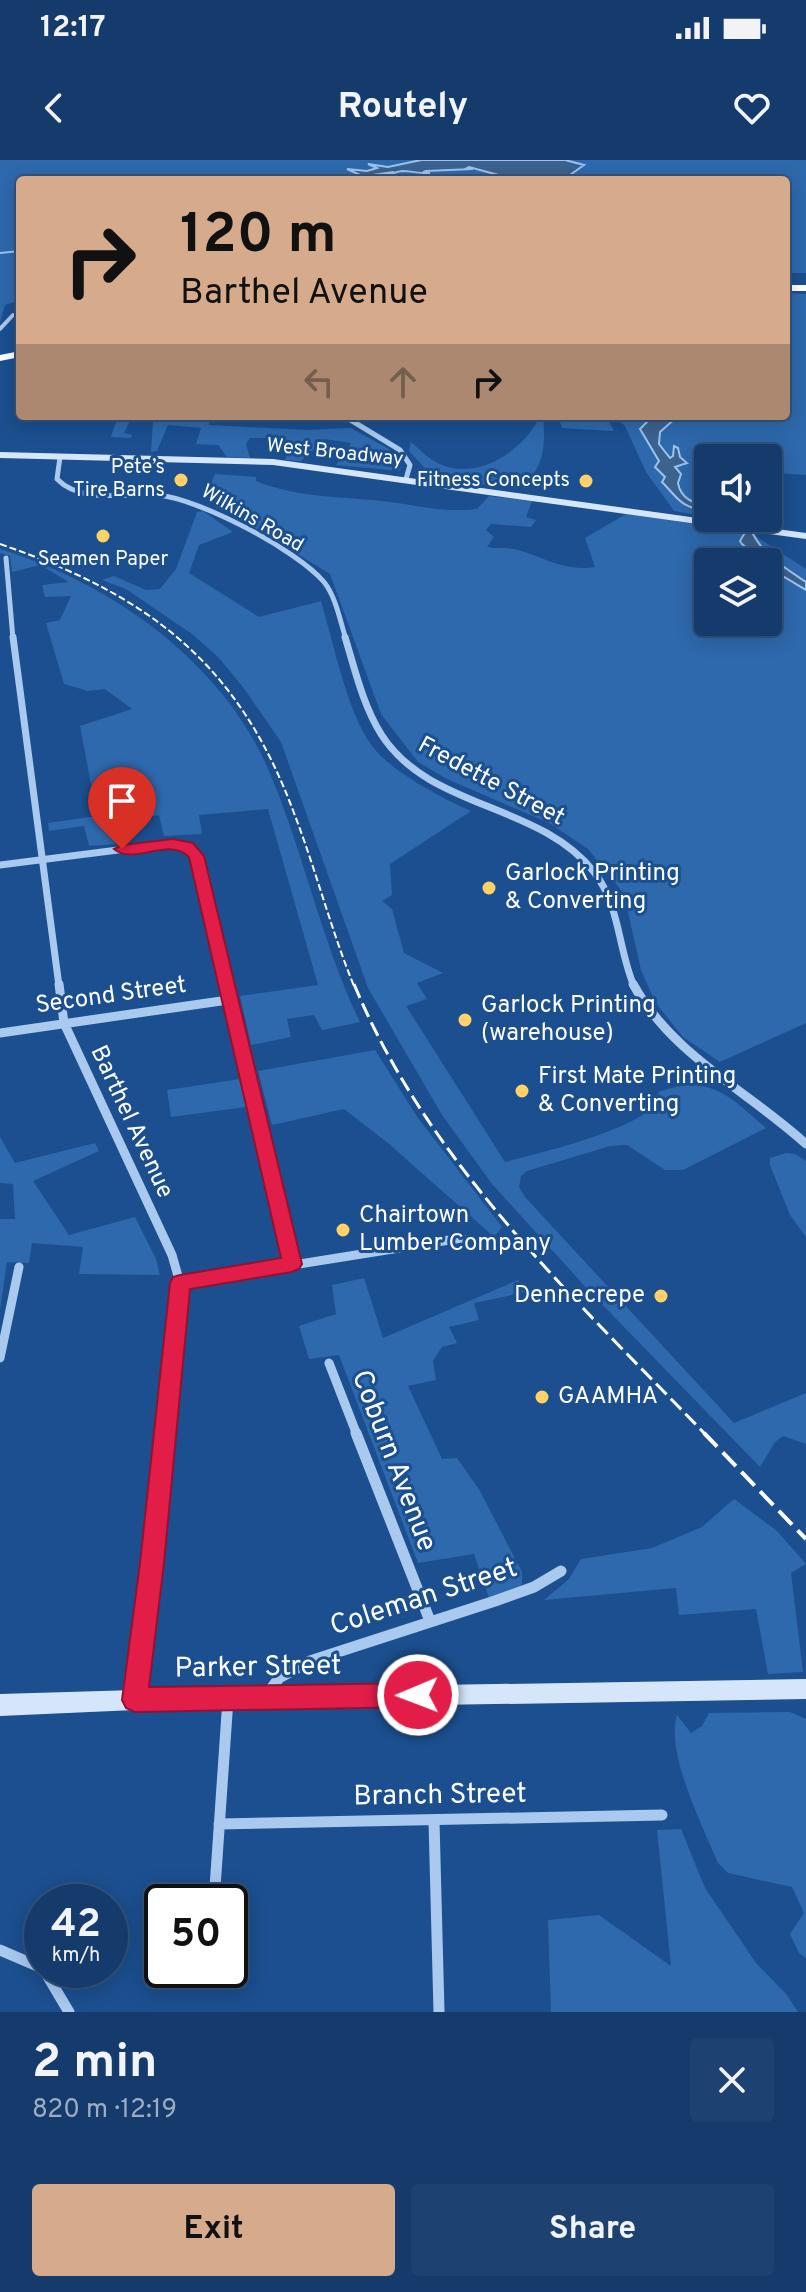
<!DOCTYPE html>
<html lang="en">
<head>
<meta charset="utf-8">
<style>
  :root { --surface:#143b6b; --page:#1d4271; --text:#f1f3f6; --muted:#9dadc1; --line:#33557e; --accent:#d6ab8b }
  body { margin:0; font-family:Overpass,sans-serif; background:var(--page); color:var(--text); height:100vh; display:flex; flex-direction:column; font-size:30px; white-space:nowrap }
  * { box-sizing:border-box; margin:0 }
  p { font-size:26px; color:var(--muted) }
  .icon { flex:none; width:44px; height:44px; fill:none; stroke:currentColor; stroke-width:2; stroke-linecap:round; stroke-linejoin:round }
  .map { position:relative; height:1852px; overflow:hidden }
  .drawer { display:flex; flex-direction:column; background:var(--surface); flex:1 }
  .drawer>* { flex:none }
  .top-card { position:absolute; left:16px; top:16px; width:774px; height:244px; border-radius:8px; box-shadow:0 4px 20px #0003,0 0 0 2px var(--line); background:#d6ab8b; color:#111; overflow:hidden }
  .tools { position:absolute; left:694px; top:284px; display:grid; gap:16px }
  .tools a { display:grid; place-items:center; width:88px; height:88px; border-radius:8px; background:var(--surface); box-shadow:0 4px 20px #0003,0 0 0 2px var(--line); font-size:40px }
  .speed { position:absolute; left:24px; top:1724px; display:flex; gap:16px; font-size:40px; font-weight:700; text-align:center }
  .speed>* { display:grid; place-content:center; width:104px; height:104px; border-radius:50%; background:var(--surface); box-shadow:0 4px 20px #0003,0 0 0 2px var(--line); line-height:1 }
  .speed small { font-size:20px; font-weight:400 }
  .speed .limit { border:4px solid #111; border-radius:12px; background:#fff; color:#111 }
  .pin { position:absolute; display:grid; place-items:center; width:68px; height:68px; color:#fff; margin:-82px -34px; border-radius:50% 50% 50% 0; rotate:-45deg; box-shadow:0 0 8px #0007 }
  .pin .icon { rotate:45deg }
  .me { position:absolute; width:88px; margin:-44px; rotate:269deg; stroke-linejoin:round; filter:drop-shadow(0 0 6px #0008) }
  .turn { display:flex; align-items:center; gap:28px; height:168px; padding:0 32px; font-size:36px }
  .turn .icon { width:104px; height:104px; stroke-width:2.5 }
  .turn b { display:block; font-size:56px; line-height:68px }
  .lanes { display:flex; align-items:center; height:76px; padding:0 32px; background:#0003; justify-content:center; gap:40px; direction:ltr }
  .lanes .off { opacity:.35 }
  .round { display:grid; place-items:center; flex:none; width:84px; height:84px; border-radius:8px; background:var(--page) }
  .head { display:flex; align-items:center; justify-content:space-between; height:136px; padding:0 32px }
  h1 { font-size:48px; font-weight:700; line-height:60px }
  .button { display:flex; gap:16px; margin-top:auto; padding:16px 32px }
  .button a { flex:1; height:92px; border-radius:8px; background:var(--accent); color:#111; font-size:32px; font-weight:700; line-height:92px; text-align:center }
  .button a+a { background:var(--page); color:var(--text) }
  .status { display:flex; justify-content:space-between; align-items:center; height:56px; padding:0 40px; background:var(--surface); direction:ltr }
  .status svg { height:22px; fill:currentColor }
  header { display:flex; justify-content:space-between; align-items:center; height:104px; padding:0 32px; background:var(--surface); font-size:36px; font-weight:700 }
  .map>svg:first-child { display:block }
</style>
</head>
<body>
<div class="status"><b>12:17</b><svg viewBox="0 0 49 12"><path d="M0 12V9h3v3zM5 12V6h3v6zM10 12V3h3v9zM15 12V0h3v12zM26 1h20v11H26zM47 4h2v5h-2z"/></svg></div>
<header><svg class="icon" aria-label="back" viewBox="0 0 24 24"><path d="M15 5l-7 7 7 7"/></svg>Routely<svg class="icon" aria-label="heart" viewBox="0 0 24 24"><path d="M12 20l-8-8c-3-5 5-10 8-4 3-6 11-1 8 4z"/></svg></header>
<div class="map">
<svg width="806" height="1852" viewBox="0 0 806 1852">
  <rect width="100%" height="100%" fill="#1b4f8f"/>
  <path fill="#2e69ad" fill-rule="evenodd" d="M0,0H806V113H786V20H20V140L5,145L0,162Z
    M786,133L806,134V315L776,313L771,343L768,344V298H708V346C673,340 685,329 675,307L684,306V302L674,294L672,298L668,297L659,284L660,272L678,256H786Z
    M118,256H210L209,265L307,270L351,268L389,289L402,300L400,311L336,305L351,283L325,279L301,301L285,300L287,294L280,292L278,278H250L246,284L250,298L227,297L218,285L196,284L201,268L168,265L157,291L151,292L153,262L130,261L124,273L132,275L131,278L111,277Z
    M536,256H543C546,286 544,310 519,329L434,318L409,291L411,282C420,290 431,301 442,305C478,320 522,291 538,260Z
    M558,256H606L614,271L562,268Z
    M613,256H640L648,261L640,269L659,301L655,308L665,318L662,321C676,338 684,349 708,350V357L674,351L646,312L625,266Z
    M215,314L256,317V321C300,339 344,336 390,342C421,346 446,353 477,349L489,336L532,341L526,357L536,360L531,367L491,364L486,370L494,377L487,387C496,389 504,387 513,389C542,395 561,412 595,407L585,378L626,354L746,371L752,385L806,425V863L720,902L683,877L655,842L641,810L624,734L588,689L549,663L447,619L418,602L381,554L330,414L217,344L211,324ZM708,402H768V462H708Z
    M203,351L233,372L199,385L189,413L259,457L321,441C333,481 348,556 373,587C391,611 443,639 471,651L390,704L392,735L382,741L392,749L404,793L443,813L417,823L427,839L406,846L505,1002C543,992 609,976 641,956C650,951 656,942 659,932C710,913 730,937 766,968L683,1010H665L627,985L610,986L527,1011L521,1016L519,1027L525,1037L734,1263L806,1233V1284L783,1276L775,1282L760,1307L591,1133L492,1024L442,955L368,828L281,582L243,527L218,497L192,474L126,429L102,420L114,416L146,430L160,429L176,409L197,352Z
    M754,375L806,409V422L768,395Z
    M0,389C111,423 222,501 269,611C304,693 321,781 360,862L322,870L314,855L287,859L291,877L251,885L240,836L318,825L268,649L199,655L202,674L164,676L159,655L110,662L116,684L89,686L84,666L49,671L48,663L97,656L80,566L132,549L105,529L88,531L64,524L46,463L60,460L71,436L45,437L42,425L69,422L40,405L12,412L10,396L0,393Z
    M375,890L418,958L502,1067L494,1077L388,983L344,949L272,965L258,911Z
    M240,919L246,947L171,957L167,930Z
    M0,977L15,1003L95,983L99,991L33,1021L69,1075L135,1057L156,1099L160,1115L79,1114L83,1087L32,1083L29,1103L7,1102L0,1150V1059H15L13,1024L0,1023Z
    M786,993L795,994L806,1001V1077L790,1055L770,1005V998Z
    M364,1118L383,1178L518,1120L526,1132L474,1143L479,1160L449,1167L457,1183L442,1187L433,1201L436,1220L408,1226L442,1299L457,1298L480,1331L522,1412V1424L517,1430L489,1438L474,1394L418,1403L339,1195L309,1199L299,1166L336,1154L332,1125Z
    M734,1339L777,1371L806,1404L791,1413L803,1512L768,1514L756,1449L679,1455L676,1428L544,1440L569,1419L581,1399L652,1388L702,1367Z
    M790,1552L806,1559V1798L799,1793L790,1774L804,1753L792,1727L728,1713L718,1703C703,1667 665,1592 677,1555L691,1573L702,1566L709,1553Z
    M681,1669L705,1728L756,1803L787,1835L798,1852H551L548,1760L599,1755L671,1806L657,1670Z"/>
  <path fill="#3c6290" stroke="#9cc4f0" stroke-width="2" d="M421,0H565L584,5L563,20H517L469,7L467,8L473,9L426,11L423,12L430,13C420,14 412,11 402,11C393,12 386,18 376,18L394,12L372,15L373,17L362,20L366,17H351L358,14L347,9L367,11L377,8L368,4L388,7Z
    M640,256H678L660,272L659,284L670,298L673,296L674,286L678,288L680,297L687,303L675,307L681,314L678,323C681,339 693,343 708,346V350C681,349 678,338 662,322L665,317L655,307L659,301L640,269L648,261Z
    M746,371L752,372C763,395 785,408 806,422V430L776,412L742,384L740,381Z"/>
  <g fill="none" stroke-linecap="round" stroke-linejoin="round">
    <path stroke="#9cc4f0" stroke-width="2" d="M219,20H224
      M337,20L360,17
      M0,93L20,91"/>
    <path stroke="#a9c9ee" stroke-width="4" d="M0,169L13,155"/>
    <path stroke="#a9c9ee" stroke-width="5" d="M344,256L400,290L410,305L406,319
      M60,297L57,319C81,344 126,333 157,335C198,338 297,390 324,422C336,437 340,461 346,479
      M6,398L13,479"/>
    <path stroke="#a9c9ee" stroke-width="7" d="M13,477L59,826
      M345,477C355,510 363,545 381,574C429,650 539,642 594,712C620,745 618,789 634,826
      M0,705L165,684L183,685L194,692L225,826"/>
    <path stroke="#a9c9ee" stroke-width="9" d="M59,824L64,863L172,1095L180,1123L165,1275
      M224,824L249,910L292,1104
      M633,824C672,895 748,931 806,984
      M0,873L228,840
      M180,1123L462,1078
      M0,1198L19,1107
      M329,1203L357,1275"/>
    <path stroke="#a9c9ee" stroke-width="11" d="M356,1273L430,1461
      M265,1537L279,1518L310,1501L495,1441L534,1427L561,1411
      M135,1538L165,1273
      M434,1661L439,1852
      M219,1664L662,1655
      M214,1742L228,1539
      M0,1790L42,1808
      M44,1810L69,1852"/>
    <path fill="#d6e6fa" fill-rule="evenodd" d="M0,292L273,299L806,373V379L273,305L0,298Z
      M806,1519V1539L135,1550L0,1556V1534L135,1530Z"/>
    <path fill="#fff" fill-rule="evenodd" d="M786,125H806V131H786Z
      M20,191V197L0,201V195Z"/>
    <path stroke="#fff" stroke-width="2" stroke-dasharray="7 3" stroke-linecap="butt" d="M0,384C148,435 238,502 294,653C316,710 331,770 354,826"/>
    <path stroke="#fff" stroke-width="3" stroke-dasharray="15 6" stroke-linecap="butt" d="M354,824C428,1003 574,1138 706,1275"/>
    <path stroke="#fff" stroke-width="4" stroke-dasharray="19 8" stroke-linecap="butt" d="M704,1273L806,1379"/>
  </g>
  <path fill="#e11d48" stroke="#92132f" stroke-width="2" d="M173,679L193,683L204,696L302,1104L299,1109L292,1112L190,1129L164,1403L149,1527L418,1523L427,1526L431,1535L427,1543L418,1547L135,1552L126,1548L122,1540L140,1403L170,1123L173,1117L180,1115L281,1098L189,697C168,676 134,706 114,689L122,685Z"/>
  <g fill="#ffd166" stroke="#1b4f8f" stroke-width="3">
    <circle cx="181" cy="320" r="8"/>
    <circle cx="586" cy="321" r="8"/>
    <circle cx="103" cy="376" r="8"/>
    <circle cx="489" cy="728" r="8"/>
    <circle cx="465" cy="860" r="8"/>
    <circle cx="522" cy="931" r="8"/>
    <circle cx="343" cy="1070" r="8"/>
    <circle cx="661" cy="1136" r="8"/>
    <circle cx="542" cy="1237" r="8"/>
  </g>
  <g text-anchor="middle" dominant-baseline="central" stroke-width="6" stroke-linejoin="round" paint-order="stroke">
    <g font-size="20" fill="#fff" stroke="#1b4f8f">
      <text transform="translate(335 293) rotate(6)">West Broadway</text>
      <text transform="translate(252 359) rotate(30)">Wilkins Road</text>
    </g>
    <g font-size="20" fill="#fff" stroke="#1b4f8f" text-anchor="end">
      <text x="165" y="308">Pete’s<tspan x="165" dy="23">Tire Barns</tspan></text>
      <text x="570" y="321">Fitness Concepts</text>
      <text x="103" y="400" text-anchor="middle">Seamen Paper</text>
    </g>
    <g font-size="24" fill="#fff" stroke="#1b4f8f">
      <text transform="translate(491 622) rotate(28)">Fredette Street</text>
      <text transform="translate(111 836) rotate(-8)">Second Street</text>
      <text transform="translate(131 962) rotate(65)">Barthel Avenue</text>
    </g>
    <g font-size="24" fill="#fff" stroke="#1b4f8f" text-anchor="start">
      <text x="505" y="714">Garlock Printing<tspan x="505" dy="28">&amp; Converting</tspan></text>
      <text x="481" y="846">Garlock Printing<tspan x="481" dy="28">(warehouse)</tspan></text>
      <text x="538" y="917">First Mate Printing<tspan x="538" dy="28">&amp; Converting</tspan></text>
      <text x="359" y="1056">Chairtown<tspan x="359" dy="28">Lumber Company</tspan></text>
      <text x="645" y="1136" text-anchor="end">Dennecrepe</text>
      <text x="558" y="1237">GAAMHA</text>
    </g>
    <g font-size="28" fill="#fff" stroke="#1b4f8f">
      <text transform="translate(393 1301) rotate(69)">Coburn Avenue</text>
      <text transform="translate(424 1438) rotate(-18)">Coleman Street</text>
      <text transform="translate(258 1508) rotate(-1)">Parker Street</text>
      <text transform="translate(440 1636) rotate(-1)">Branch Street</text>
    </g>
  </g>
</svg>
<div class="tools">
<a><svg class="icon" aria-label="sound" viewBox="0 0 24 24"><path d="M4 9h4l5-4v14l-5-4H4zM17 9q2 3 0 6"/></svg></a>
<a><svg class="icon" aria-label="layers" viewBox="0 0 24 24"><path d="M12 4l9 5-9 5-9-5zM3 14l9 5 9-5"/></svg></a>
</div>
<div class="speed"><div>42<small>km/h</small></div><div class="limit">50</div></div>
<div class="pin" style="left:122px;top:689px;background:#d93025"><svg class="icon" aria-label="arrive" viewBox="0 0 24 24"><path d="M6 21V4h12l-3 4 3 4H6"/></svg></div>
<svg class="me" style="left:418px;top:1535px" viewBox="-20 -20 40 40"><circle r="17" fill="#e11d48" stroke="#fff" stroke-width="3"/><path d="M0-11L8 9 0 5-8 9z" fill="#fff"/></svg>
<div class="top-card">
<div class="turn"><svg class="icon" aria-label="right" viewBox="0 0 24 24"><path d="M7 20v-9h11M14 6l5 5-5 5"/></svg><div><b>120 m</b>Barthel Avenue</div></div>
<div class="lanes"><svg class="icon off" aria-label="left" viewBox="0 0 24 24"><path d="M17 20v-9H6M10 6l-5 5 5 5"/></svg><svg class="icon off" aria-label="ahead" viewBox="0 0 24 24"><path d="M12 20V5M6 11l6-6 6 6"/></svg><svg class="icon" aria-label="right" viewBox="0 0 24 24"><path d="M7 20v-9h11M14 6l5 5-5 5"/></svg></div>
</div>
</div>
<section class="drawer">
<div class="head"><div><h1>2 min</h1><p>820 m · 12:19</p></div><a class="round"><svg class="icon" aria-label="close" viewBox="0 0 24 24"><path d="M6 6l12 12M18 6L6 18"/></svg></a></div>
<div class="button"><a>Exit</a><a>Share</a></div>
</section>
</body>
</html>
